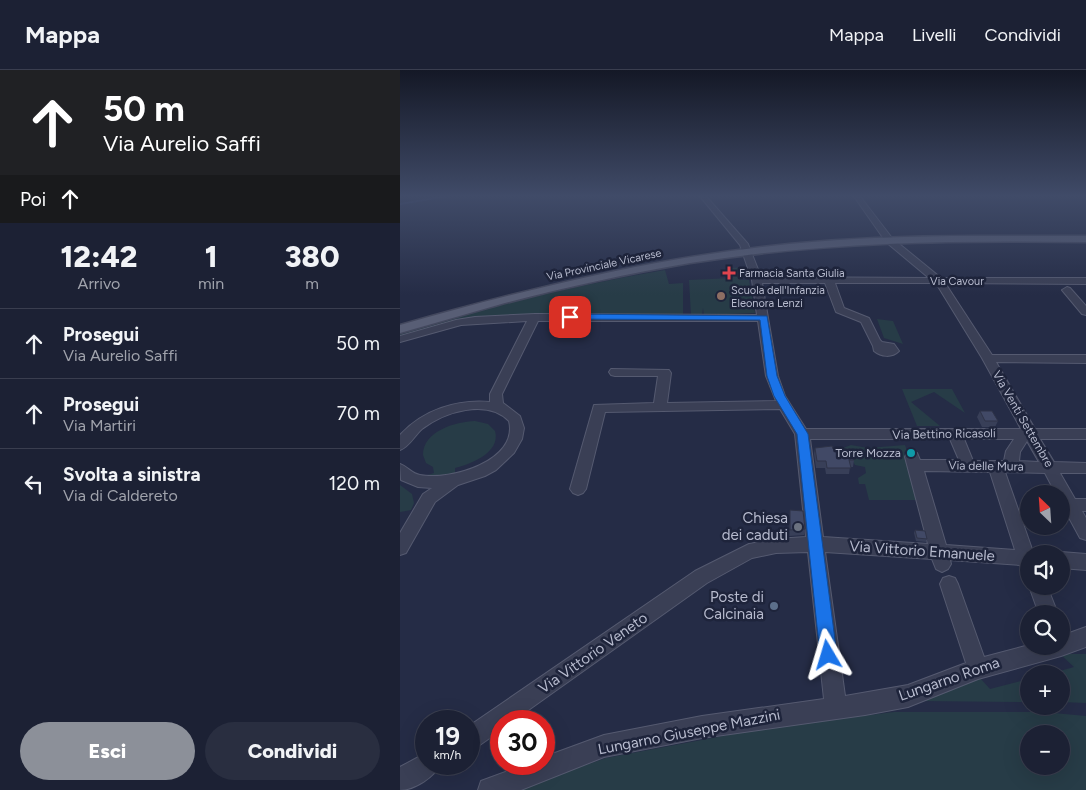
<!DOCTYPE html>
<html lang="it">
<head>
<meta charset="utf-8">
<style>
  :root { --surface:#1c2134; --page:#292e40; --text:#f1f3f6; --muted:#a0a3ac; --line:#3a3e4f; --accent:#8c9099 }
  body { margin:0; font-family:Figtree,sans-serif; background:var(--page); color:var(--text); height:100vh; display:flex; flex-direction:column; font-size:19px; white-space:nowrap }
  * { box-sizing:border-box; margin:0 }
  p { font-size:16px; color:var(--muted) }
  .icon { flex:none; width:28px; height:28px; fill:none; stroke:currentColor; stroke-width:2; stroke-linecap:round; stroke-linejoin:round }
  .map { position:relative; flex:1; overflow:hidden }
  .details { display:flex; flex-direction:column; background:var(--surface); width:400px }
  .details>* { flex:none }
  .hud { background:#202124; color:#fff; overflow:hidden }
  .needle { width:32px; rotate:335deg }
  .tools { position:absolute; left:620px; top:415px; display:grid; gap:10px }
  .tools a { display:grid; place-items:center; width:50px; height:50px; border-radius:50%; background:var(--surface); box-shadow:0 5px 20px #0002,0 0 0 1px var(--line); font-size:25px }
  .speed { position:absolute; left:15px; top:640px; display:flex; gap:10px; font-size:25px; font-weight:700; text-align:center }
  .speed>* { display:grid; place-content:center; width:65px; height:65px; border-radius:50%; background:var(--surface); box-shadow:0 5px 20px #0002,0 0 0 1px var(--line); line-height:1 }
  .speed small { font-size:12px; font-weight:400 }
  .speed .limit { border:8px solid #d22; background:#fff; color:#111 }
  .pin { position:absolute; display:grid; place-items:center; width:42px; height:42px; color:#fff; margin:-21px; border-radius:10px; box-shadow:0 2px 8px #0006 }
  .me { position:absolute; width:55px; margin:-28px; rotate:353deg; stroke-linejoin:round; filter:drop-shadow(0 0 4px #0008) }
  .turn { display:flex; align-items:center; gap:18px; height:105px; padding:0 20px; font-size:22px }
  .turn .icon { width:65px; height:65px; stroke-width:2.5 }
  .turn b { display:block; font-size:35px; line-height:42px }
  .then { display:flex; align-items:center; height:48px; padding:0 20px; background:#0003; gap:10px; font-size:19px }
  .eta { display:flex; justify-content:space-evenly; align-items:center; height:85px; text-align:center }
  .eta b { font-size:30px; font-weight:800; line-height:35px }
  .button { display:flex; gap:10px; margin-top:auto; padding:10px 20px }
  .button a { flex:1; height:58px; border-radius:30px; background:var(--accent); color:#fff; font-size:20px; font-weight:800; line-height:58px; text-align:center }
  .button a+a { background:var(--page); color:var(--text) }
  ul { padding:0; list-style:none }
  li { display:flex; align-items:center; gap:15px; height:70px; padding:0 20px; border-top:1px solid var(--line) }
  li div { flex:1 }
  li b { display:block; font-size:19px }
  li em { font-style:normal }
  header { display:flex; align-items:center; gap:30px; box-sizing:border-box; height:70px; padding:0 25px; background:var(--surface); border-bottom:1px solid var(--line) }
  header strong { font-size:24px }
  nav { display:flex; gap:28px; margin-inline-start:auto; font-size:18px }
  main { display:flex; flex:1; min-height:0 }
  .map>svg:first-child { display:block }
</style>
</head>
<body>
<header>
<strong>Mappa</strong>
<nav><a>Mappa</a><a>Livelli</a><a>Condividi</a></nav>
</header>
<main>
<section class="details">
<div class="hud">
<div class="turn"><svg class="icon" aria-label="ahead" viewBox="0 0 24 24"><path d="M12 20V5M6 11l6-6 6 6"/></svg><div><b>50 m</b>Via Aurelio Saffi</div></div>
<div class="then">Poi<svg class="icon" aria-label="ahead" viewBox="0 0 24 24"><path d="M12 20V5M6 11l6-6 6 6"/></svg></div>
</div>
<div class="eta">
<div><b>12:42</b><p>Arrivo</p></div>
<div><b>1</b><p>min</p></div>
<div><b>380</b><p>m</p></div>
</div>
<ul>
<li><svg class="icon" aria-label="ahead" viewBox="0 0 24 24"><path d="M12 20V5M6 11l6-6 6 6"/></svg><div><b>Prosegui</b><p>Via Aurelio Saffi</p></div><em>50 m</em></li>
<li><svg class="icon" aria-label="ahead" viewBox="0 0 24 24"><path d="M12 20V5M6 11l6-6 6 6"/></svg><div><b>Prosegui</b><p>Via Martiri</p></div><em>70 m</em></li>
<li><svg class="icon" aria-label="left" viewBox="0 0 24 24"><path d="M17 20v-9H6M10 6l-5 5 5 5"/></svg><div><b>Svolta a sinistra</b><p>Via di Caldereto</p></div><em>120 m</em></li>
</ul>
<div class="button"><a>Esci</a><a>Condividi</a></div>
</section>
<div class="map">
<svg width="686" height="720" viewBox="0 0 686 720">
  <rect width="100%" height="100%" fill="#252c46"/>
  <path fill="#273c47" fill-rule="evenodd" d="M345,197L340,199L342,210H349L355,243L304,245L303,238L302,245H291L289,210L333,208L331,198Z
    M265,200L269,214L283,213V244H139L76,247L60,249L0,267V263C88,237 175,215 265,200Z
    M477,249L493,251L503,274L484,268Z
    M502,319H552L565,343L534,322L511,332L540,356H517Z
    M75,351L88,354L95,361C101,382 72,394 55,398V404L31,410L28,405L34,403L33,397L26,393L23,385C23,361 55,352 75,351Z
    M451,375L468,378L505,375L507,381L504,382L507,395L510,396L523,430H469L465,414H459L458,408L466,403L465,397L455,395L453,391L455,384H438V380Z
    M0,415L12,424L14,433L11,440L0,442Z
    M660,584H686V633L661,632V604H649L674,597Z
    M580,608L590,619L629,609V632L519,631Z
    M494,642H642L686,646V720H113L206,688L365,658ZM629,664H661V696H629Z"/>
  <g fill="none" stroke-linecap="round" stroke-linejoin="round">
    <path stroke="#36406c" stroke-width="2" d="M0,134L53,125"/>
    <g stroke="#555a70" stroke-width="2">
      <path id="minor" d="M299,125H305L348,174L361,207L529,208L486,172L453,125H459L492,168L541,208H686V214L545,213L592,285H686V293L596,292L635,359H686V369H640L654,392L686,393V403H660L675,429H686V441H682L686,448V470L680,468L661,433V424H656L645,403L605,402L633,482L636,484H629V501L622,499L620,495L550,490L551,494L548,499L542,502L536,499L532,489L425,482L445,626L508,615L566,593L540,514L543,508L549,506L555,508L558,514L584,587L629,575L661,576V566L686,557V577L661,586L578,609L508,637L465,645L302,668L204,687L121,720H78L81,711L127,694H144V687L204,665L302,646L424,629L408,482L376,483L352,488L307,513L113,651H101V660L77,677L69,680V656L295,501L349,474L376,469L406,467L395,364L380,339L205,342L186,419L183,423L178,425L173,423L170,419L194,335L254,333L258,306H215L211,305L209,302L211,299L269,300L271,303L267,333L376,331L366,306L358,251H138L102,324L103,333L120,346L124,358L122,369L114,383L96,400L85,406L58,415L35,432L6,483L0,485V463L23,424L32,418L18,417L1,410L0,394C8,397 12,404 20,405C50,411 119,391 109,351C87,328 44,342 22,359C15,365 9,377 0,380V365C23,340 57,329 90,332V324L127,251L61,255L0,272V266L56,250L75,247L135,244L357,245L352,210L340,175ZM362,213H425L436,242L461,252L473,276L474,281C481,287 492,288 499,281L494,274L482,272L480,270L469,248L444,238L435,213H536L582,288L621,359H406L385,326L378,306ZM410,369H550L559,390H520L517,383L512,382L507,383L505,387L528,474L423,467ZM564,369H614L606,381L604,391H573ZM627,371L639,392L619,391L620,382ZM524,401L590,402L615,480L546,475Z
        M667,217L670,218L686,236V245L682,244L662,220Z
        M661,482L686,484V500L661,498V484H657Z
        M629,516H647L658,544H639Z
        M26,683V694H40C35,707 14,720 0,720V697Z"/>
    </g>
    <g stroke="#43485e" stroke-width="3">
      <path id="major" d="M574,166H686V172C553,170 422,172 290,193C226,204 161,218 98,235C65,244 33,254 0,263V255C127,219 257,187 389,174C450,168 512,166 574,166Z"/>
    </g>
    <use href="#minor" fill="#3a3f55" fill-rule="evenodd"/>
    <use href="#major" fill="#585e75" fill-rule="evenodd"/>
  </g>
  <path fill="#383f58" d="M580,341L598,351L595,357H582L577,347Z
    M415,378L433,379L454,390L453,397H450L449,404H426L425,398H416L414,384Z
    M390,440L405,459L404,465L389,466Z
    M515,460L527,469L526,472L516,471L514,463Z"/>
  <path fill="#414966" stroke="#2e3347" d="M580,341H592L598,351H585Z
    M432,376L433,379H452L454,390H449L451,398H427L426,391H417L415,378Z
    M390,440L403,441L405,459L390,460Z
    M515,460L525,461L527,469L517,468Z"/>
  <linearGradient id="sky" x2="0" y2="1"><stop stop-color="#141826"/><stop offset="0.56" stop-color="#404b68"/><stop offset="1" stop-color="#404b68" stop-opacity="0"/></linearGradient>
  <rect width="686" height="225" fill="url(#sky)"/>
  <path fill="#1a73e8" stroke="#114b97" d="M170,244L367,246L377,306L385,326L408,364L437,585L434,591L428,593L423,591L420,585L397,364L374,326L367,306L360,250L167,249L166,247Z"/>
  <path fill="#e0444e" stroke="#1e243b" stroke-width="2" d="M326.5 195.5h5v5h5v5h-5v5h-5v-5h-5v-5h5z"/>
  <circle fill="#8d6e63" stroke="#1e243b" stroke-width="2" cx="321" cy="226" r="5"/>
  <circle fill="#0f9aa8" stroke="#1e243b" stroke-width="2" cx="511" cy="383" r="5"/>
  <circle fill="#6b7280" stroke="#1e243b" stroke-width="2" cx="398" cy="457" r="5"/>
  <circle fill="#5c6f8a" stroke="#1e243b" stroke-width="2" cx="374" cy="536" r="5"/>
  <g text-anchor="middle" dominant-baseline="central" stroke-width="5" stroke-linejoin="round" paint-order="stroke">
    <g font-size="11" fill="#b7bbce" stroke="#1e243b">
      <text transform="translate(204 195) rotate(-12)">Via Provinciale Vicarese</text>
      <text x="557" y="211">Via Cavour</text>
    </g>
    <g font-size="11" fill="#b7bbce" stroke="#1e243b" text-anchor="start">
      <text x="339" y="203">Farmacia Santa Giulia</text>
      <text x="331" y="220">Scuola dell'Infanzia<tspan x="331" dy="13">Eleonora Lenzi</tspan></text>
    </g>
    <g font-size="12" fill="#b7bbce" stroke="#1e243b">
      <text transform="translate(623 349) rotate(60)">Via Venti Settembre</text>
      <text transform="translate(544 364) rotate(-1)">Via Bettino Ricasoli</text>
      <text transform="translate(586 396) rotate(1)">Via delle Mura</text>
    </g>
    <g font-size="12" fill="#b7bbce" stroke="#1e243b" text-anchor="end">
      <text x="501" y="383">Torre Mozza</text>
    </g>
    <g font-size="15" fill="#b7bbce" stroke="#1e243b" text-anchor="end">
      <text x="388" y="448">Chiesa<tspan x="388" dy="17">dei caduti</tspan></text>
      <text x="364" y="527">Poste di<tspan x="364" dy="17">Calcinaia</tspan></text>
    </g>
    <g font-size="15" fill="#b7bbce" stroke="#1e243b">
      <text transform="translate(522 481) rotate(4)">Via Vittorio Emanuele</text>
      <text transform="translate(193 583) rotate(-35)">Via Vittorio Veneto</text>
      <text transform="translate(549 609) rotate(-19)">Lungarno Roma</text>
      <text transform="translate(289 662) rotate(-11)">Lungarno Giuseppe Mazzini</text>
    </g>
  </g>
</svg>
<div class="tools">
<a><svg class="needle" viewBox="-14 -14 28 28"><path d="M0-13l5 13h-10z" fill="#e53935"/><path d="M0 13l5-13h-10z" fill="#a0a3ac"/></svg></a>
<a><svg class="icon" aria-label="sound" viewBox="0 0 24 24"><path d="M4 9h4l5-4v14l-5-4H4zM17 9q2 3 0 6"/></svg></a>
<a><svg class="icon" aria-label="search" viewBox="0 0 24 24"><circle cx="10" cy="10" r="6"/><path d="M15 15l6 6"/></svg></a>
<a>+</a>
<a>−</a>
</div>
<div class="speed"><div>19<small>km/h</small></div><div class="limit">30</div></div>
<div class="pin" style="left:170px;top:247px;background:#d93025"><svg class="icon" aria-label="arrive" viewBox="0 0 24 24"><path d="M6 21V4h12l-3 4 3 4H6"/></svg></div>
<svg class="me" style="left:428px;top:585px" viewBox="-20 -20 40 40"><path d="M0-17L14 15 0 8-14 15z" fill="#1a73e8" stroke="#fff" stroke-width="4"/></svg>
</div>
</main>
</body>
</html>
